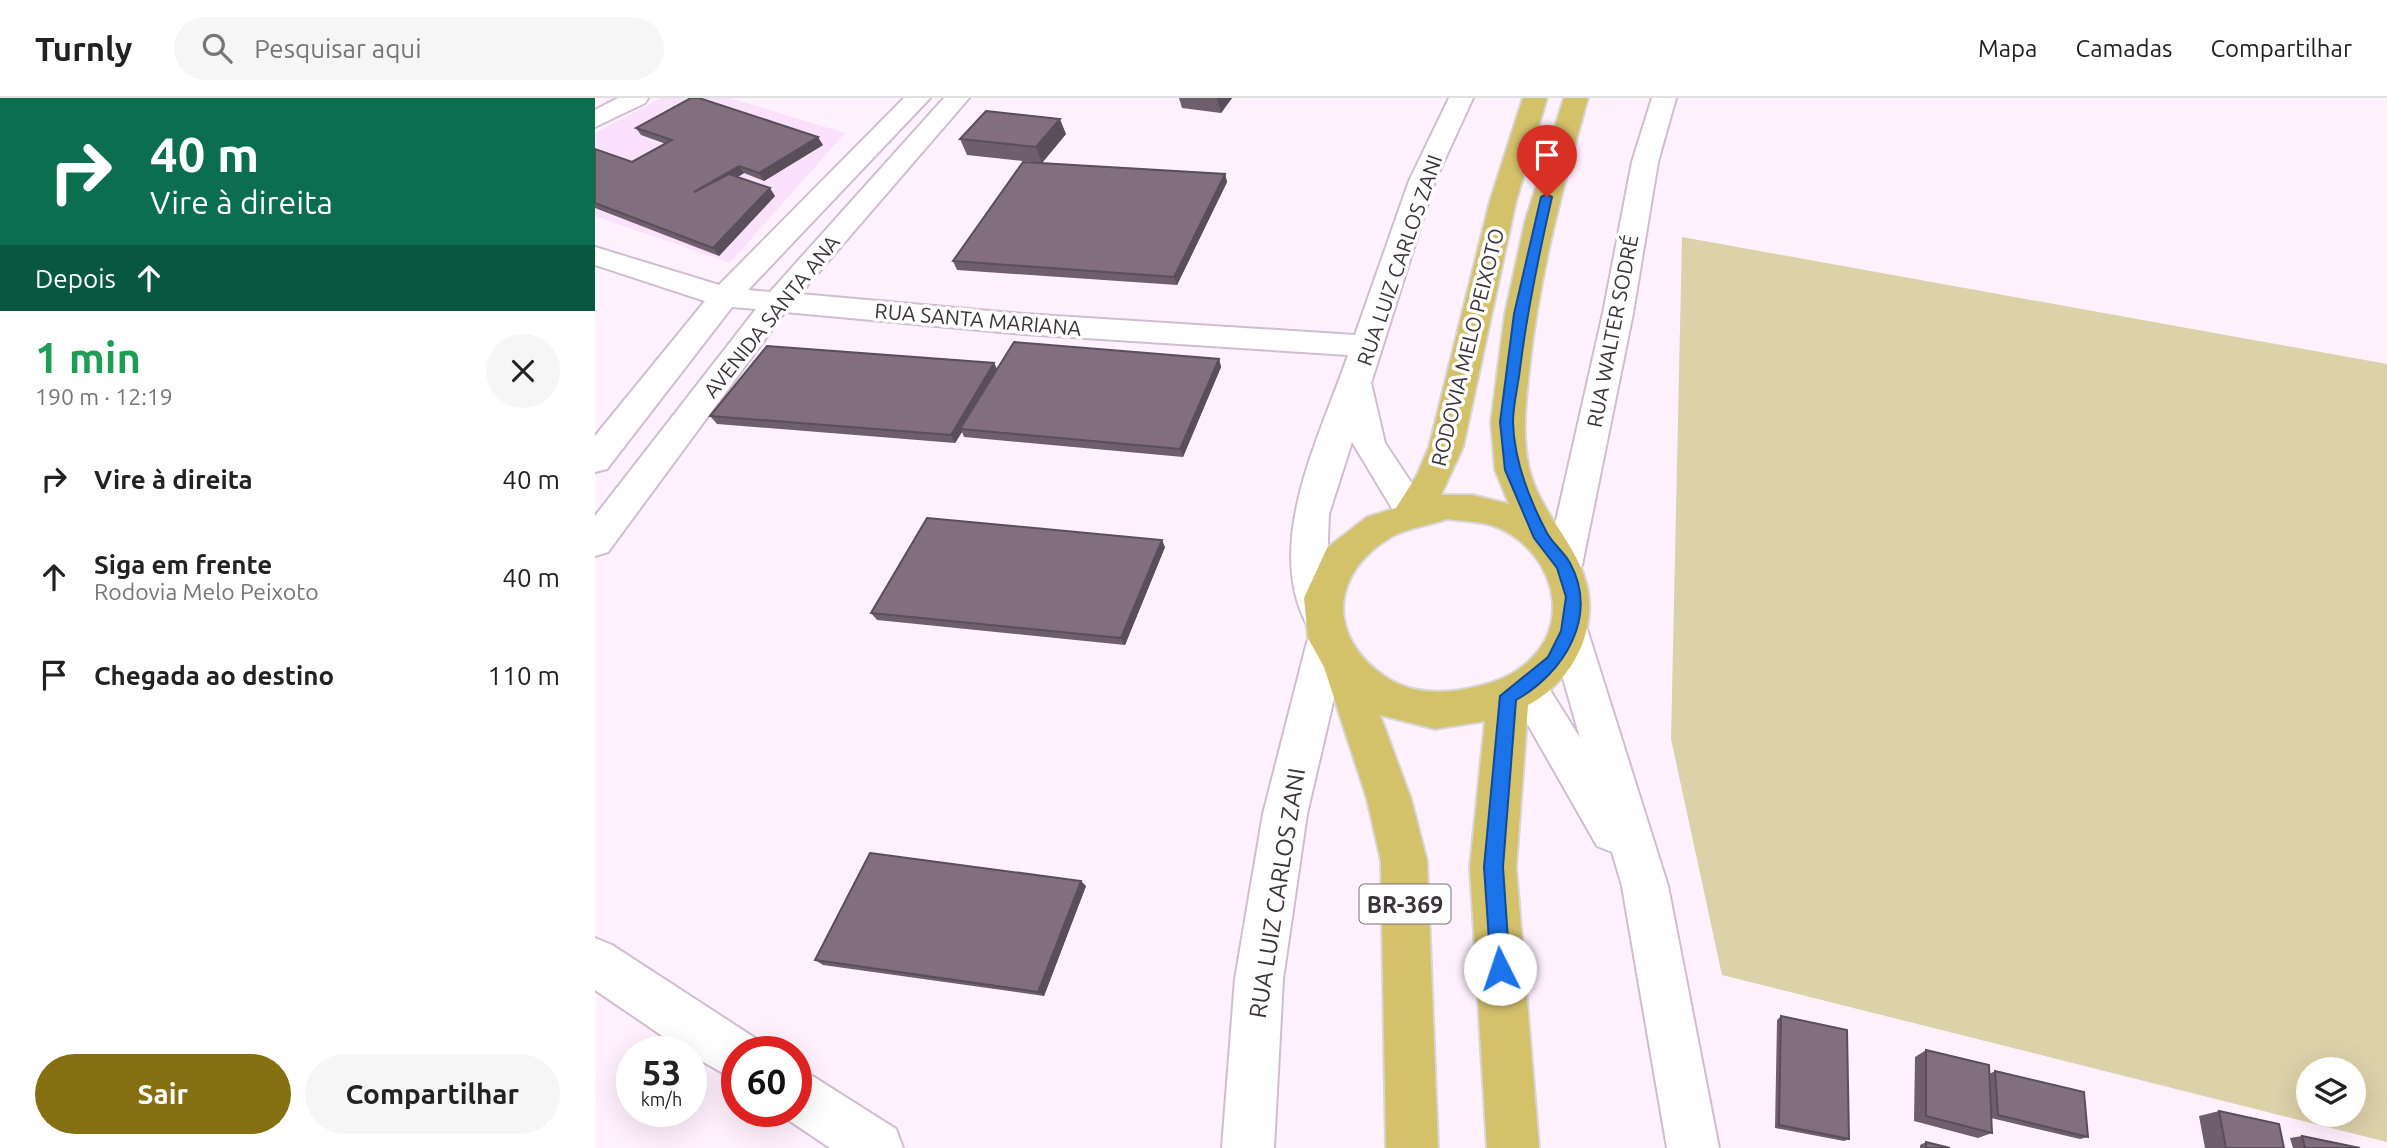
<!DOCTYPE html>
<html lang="pt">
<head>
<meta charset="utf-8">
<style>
  :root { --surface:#fff; --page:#f6f6f6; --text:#222; --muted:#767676; --line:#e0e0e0; --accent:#847010 }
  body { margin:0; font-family:Ubuntu,sans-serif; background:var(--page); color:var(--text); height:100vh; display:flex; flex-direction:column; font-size:26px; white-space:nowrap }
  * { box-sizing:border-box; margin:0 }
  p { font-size:23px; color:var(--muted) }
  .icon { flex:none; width:38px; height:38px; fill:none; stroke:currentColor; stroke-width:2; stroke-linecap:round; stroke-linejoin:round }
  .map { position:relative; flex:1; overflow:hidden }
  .side { display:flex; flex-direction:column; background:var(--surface); width:595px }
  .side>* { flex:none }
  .hud { background:#0b6e4f; color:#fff; overflow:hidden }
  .buttons { position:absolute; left:1701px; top:959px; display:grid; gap:14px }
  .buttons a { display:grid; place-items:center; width:70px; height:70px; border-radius:50%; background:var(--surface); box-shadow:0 7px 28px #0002; font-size:35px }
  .speed { position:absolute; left:21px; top:938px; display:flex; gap:14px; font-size:35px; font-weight:700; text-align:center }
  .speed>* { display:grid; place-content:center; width:91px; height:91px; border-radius:50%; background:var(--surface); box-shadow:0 7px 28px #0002; line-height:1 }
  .speed small { font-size:18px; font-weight:400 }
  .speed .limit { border:10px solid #d22; background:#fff; color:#111 }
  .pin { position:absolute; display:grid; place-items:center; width:60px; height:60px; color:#fff; margin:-72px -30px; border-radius:50% 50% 50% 0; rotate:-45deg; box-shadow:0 0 7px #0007 }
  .pin .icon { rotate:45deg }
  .me { position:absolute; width:77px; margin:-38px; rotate:356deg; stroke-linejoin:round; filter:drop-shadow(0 0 5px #0008) }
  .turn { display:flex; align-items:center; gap:24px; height:147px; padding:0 35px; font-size:32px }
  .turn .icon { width:91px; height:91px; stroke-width:2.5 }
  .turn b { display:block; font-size:49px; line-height:60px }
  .then { display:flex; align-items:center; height:66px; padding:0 35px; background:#0003; gap:14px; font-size:26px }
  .round { display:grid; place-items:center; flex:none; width:74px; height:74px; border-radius:37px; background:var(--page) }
  .summary { display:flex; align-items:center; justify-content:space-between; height:119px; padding:0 35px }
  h1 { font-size:42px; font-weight:700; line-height:52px; color:#1e9e55 }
  .button { display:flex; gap:14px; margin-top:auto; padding:14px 35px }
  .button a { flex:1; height:80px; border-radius:42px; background:var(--accent); color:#fff; font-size:28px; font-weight:700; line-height:80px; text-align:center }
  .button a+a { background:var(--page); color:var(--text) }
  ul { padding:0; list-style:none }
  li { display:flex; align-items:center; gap:21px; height:98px; padding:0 35px }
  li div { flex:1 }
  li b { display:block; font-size:26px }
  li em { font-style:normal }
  header { display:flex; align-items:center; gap:42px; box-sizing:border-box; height:98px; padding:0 35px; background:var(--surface); border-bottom:2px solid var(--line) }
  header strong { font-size:33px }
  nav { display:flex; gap:38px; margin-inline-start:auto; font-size:24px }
  .search { width:490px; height:63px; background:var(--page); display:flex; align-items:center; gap:18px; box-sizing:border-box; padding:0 24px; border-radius:38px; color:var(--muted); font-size:26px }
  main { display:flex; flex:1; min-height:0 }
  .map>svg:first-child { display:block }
</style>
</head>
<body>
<header>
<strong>Turnly</strong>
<div class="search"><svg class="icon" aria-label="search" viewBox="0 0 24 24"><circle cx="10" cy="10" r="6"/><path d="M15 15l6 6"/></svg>Pesquisar aqui</div>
<nav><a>Mapa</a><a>Camadas</a><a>Compartilhar</a></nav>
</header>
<main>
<section class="side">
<div class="hud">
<div class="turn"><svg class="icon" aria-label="right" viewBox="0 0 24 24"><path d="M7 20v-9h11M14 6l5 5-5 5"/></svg><div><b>40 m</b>Vire à direita</div></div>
<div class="then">Depois<svg class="icon" aria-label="ahead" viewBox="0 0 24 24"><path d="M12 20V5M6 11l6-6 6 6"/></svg></div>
</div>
<div class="summary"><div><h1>1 min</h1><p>190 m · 12:19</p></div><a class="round"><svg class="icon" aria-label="close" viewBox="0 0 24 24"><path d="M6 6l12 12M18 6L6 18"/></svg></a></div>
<ul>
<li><svg class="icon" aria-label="right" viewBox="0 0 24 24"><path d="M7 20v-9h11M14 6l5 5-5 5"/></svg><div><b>Vire à direita</b></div><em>40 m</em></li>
<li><svg class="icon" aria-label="ahead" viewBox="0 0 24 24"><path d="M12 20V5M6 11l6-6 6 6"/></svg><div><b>Siga em frente</b><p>Rodovia Melo Peixoto</p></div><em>40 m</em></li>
<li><svg class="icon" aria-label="arrive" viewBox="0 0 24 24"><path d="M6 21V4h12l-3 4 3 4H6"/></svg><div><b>Chegada ao destino</b></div><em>110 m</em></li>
</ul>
<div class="button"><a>Sair</a><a>Compartilhar</a></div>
</section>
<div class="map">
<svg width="1792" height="1050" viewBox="0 0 1792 1050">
  <rect width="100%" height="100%" fill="#fff2fe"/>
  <path fill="#fbe1fb" d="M66,0H135L250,35L135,165L0,118V35Z"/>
  <path fill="#dbd2aa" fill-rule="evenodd" d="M1087,139L1792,266V1044L1127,877L1076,641ZM1759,971V1017H1713V971Z"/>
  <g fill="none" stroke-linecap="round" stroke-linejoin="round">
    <g stroke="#d1bdd0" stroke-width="4">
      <path id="minor" d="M23,0H53L50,5L0,29V12Z
        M309,0H335L153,192L175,194L349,0H374L205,196L429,216L760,237L814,83L854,0H878L840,83L776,285L790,345L835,413L830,422L817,426L804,422L757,344L734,416L732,467L744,514L739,525L725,530L711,525C669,442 726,337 753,257L429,236L190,214L13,454L0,458V418L161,211L137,209L12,371L0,374V338L110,203L0,167V149L124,187Z
        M1057,0H1081L1063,64L1038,215L987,467L982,477L969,481L956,477L951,467L1008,215L1037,64Z
        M974,518L988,523L993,534L1073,788L1124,1050H1072L1027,788L1017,754L1002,748L911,588L917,576L931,571L945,576L985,640L955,534L960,523Z
        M732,528L746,533L752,544L712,716L688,881L679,1050H627L640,881L668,716L712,544L718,533Z
        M0,840L17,847L160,940L165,954H142V983L96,957V954H91L0,892Z
        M201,971L219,979L301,1031L308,1050H235L183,1015L201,1013Z"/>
    </g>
    <g stroke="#d8d6d8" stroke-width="4">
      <path id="primary" d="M928,0H952L921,103L868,349L846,397H877L914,406L900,372L896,324L910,216L930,124L969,0H993C968,88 945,174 935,264C931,300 926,335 934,370C946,423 998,457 994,514C992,554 967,589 933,607L921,769L944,1050H892L875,769L890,623L840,631L785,617L816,701L832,763L843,1050H791L786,763L772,701L729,569L713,540L709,500L732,450L772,419L801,410L822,377L834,349L895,103ZM852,421C867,423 884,423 899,428C953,448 980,518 936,561C916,581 892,587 865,592C838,596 812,594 789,578C731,537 736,475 796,439C812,430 835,427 852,421Z"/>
    </g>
    <use href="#minor" fill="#fff" fill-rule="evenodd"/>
    <use href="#primary" fill="#d3c26a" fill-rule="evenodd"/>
  </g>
  <path fill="#6f5f6e" d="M584,0H637L626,15L587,10Z
    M41,30L228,47L169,83L149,75L143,79L180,98L124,158L0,110V51L37,64L71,46L46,37Z
    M471,36L447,65L372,57L365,41Z
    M630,76L632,84L582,187L362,172L358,163Z
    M624,261L626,269L588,359L369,339L367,334L360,345L122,326L115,318L399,265L402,271Z
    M570,449L530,547L282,522L276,515Z
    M491,788L449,898L228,867L220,862Z
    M1186,918L1254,1041L1249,1043L1180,1030L1182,922Z
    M1331,952L1394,976L1400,973L1493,1039L1485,1041L1396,1020L1397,1035L1383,1040L1319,1023L1320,959Z
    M1624,1013L1689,1050H1610L1604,1018Z
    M1707,1038L1765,1050H1698L1695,1040Z
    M1331,1044L1355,1050H1325V1047Z"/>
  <path fill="#5a4e5a" d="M622,0H637L626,15Z
    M465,21L471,36L447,65L441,49Z
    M223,39L228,47L169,83L164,75Z
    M144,68L149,75L104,102L99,94Z
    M630,76L632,84L582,187L579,179Z
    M175,90L180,98L124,158L118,150Z
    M624,261L626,269L588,359L585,351Z
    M399,265L403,273L365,331L367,334L360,345L356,337Z
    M567,442L570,449L530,547L526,540Z
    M486,783L491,788L449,898L443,894Z"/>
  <path fill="#816f80" stroke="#5a4e5a" stroke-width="2" d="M96,0H104L223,39L164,75L144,68L99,94L134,76L175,90L118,150L0,105V51L37,64L77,42L41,30Z
    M391,13L465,21L441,49L365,41Z
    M428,64L630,76L579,179L358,163Z
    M419,244L624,261L585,351L365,331Z
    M172,248L399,265L356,337L115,318Z
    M332,420L567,442L526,540L276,515Z
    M275,755L486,783L443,894L220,862Z
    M1186,918L1252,932L1254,1041L1184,1027Z
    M1331,952L1394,967L1397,1035L1331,1018Z
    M1400,973L1489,994L1493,1039L1403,1017Z
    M1624,1013L1684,1026L1689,1050H1631Z
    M1707,1038L1765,1050H1710Z
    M1331,1044L1355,1050H1331Z"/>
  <path fill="#1a73e8" stroke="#114b97" stroke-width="2" d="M952,96L957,99C944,156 932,213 925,271C923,289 918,307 918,324C919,364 934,401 952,435C958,446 969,454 975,465C1004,519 969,575 921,602L908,769L915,871L912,878L905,881L898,878L896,871L889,769L905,598L953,559L966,533L971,499L962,470L939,440L910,372L905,324L919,216L946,99Z"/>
  <g text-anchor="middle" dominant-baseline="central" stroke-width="7" stroke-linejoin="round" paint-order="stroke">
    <g font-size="21" fill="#3c343b" stroke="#fff">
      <text transform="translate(804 162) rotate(-71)">RUA LUIZ CARLOS ZANI</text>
      <text transform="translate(176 218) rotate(-51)">AVENIDA SANTA ANA</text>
      <text transform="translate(383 221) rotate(5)">RUA SANTA MARIANA</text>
      <text transform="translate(1017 233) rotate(-79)">RUA WALTER SODRÉ</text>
      <text transform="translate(872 249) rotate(-76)">RODOVIA MELO PEIXOTO</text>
    </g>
    <rect fill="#fff" stroke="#767176" stroke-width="2" x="764.5" y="786.5" width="91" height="39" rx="5"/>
    <g font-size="23" font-weight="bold" fill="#3c343b">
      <text x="810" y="806">BR-369</text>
    </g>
    <g font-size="24" fill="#3c343b" stroke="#fff">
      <text transform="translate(682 795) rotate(-81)">RUA LUIZ CARLOS ZANI</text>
    </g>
  </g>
</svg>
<div class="buttons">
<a><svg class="icon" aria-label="layers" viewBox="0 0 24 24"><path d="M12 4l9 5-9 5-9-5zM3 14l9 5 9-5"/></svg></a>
</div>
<div class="speed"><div>53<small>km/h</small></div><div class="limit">60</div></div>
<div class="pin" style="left:952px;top:99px;background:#d93025"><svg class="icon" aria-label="arrive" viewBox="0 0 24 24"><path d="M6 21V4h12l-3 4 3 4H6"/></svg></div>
<svg class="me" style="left:905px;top:871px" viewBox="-20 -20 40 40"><circle r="19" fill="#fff"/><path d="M0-13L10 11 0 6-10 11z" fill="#1a73e8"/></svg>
</div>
</main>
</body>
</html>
